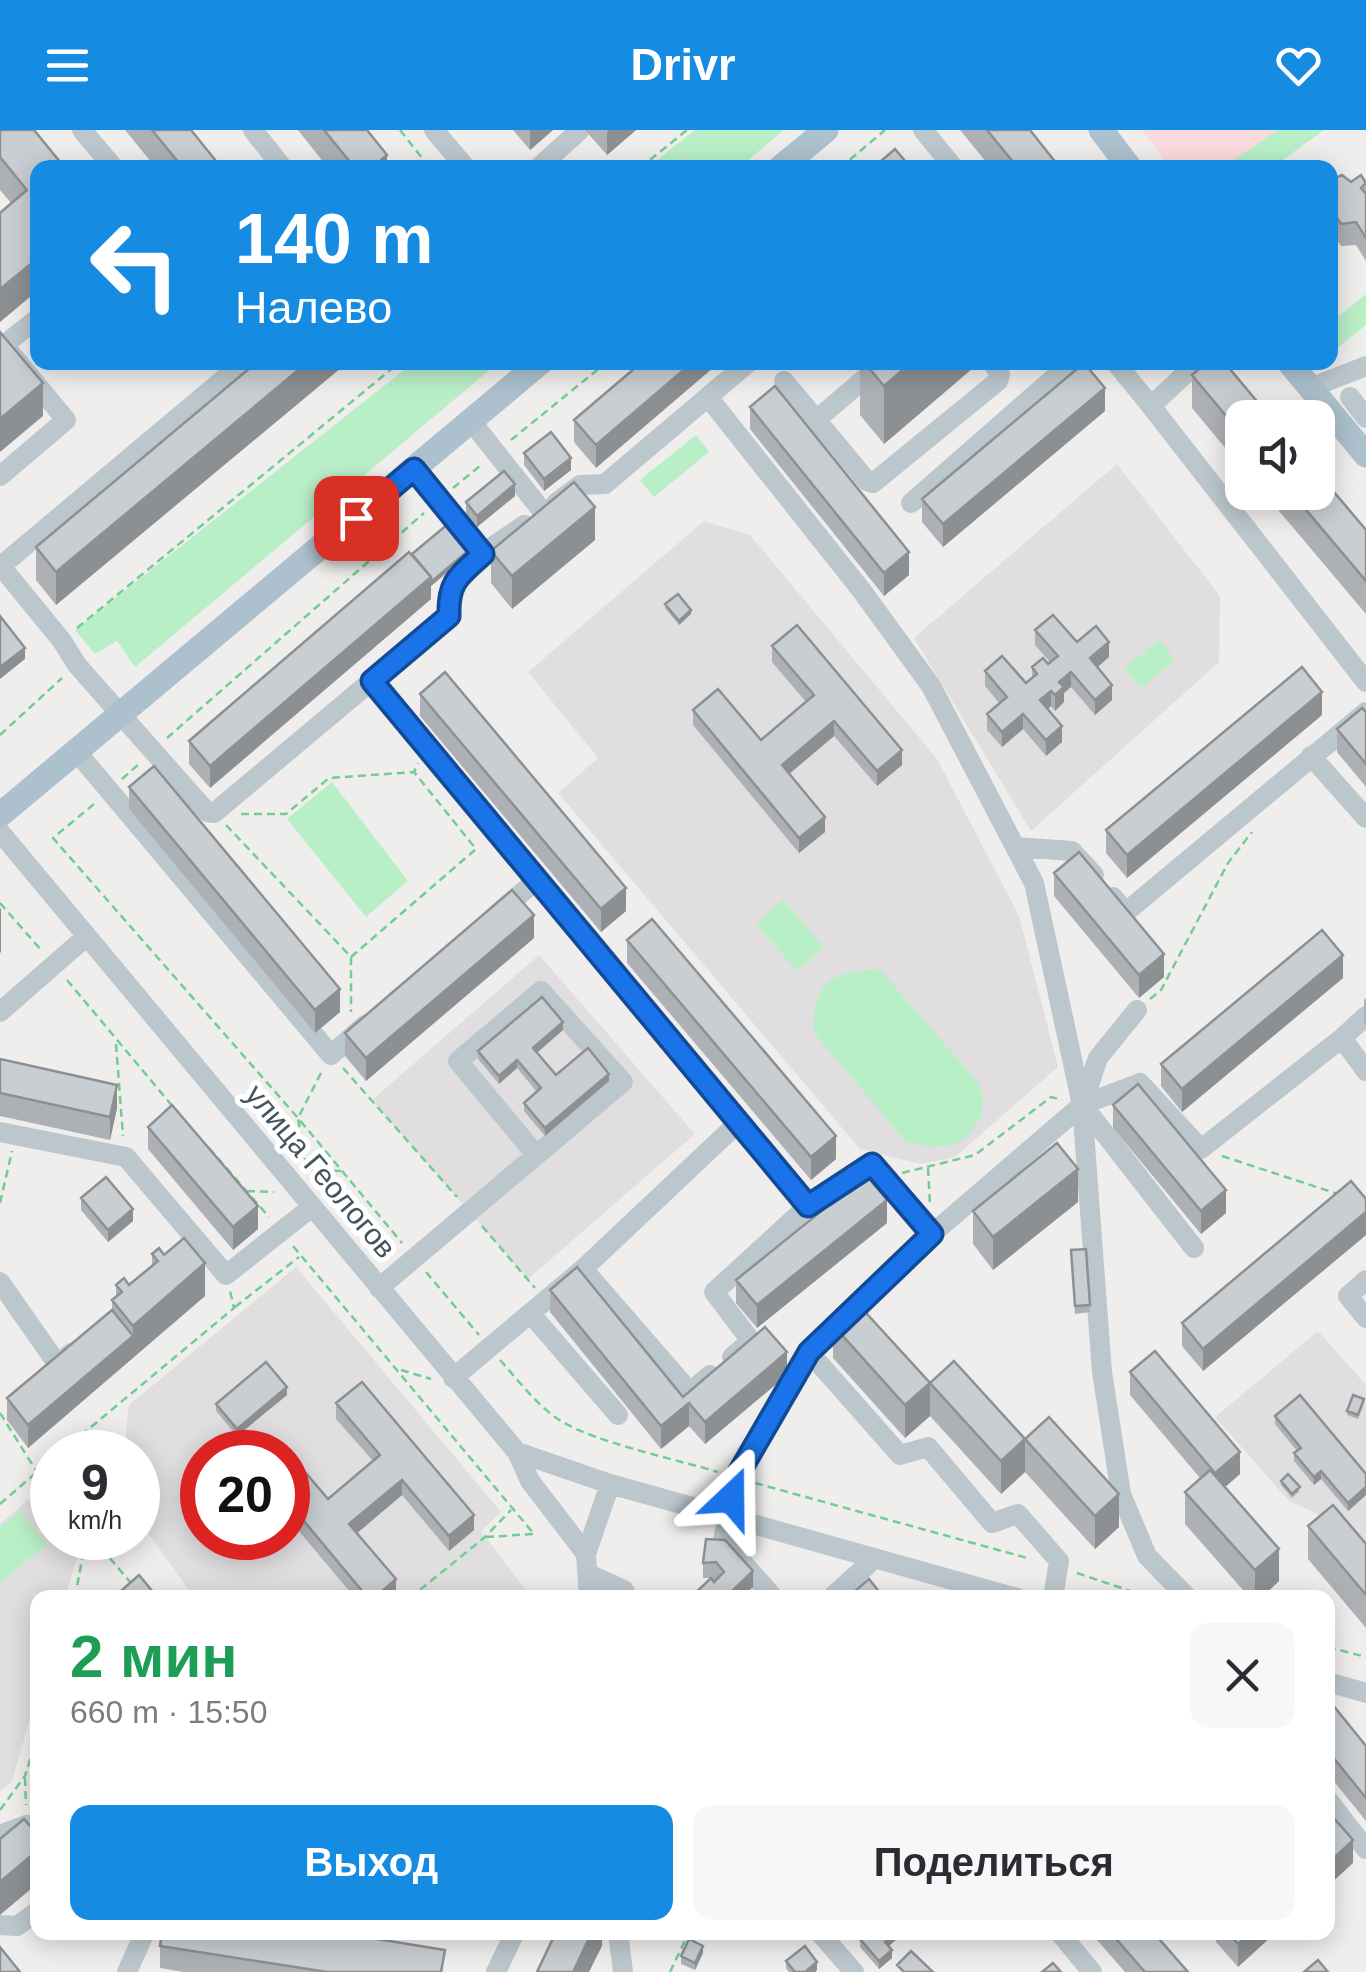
<!DOCTYPE html>
<html lang="ru">
<head>
<meta charset="utf-8">
<style>
  :root { --surface:#fff; --page:#f7f7f7; --text:#2b2b33; --muted:#7c7c81; --accent:#158be2 }
  body { margin:0; font-family:Arial,sans-serif; background:var(--page); color:var(--text); height:100vh; display:flex; flex-direction:column; font-size:38px; white-space:nowrap }
  * { box-sizing:border-box; margin:0 }
  p { font-size:32px; color:var(--muted) }
  .icon { flex:none; width:55px; height:55px; fill:none; stroke:currentColor; stroke-width:2; stroke-linecap:round; stroke-linejoin:round }
  .map { position:relative; flex:1; overflow:hidden }
  .details { position:absolute; left:30px; top:1460px; width:1305px; height:350px; display:flex; flex-direction:column; background:var(--surface); border-radius:20px; box-shadow:0 5px 25px #0003 }
  .details>* { flex:none }
  .banner { position:absolute; left:30px; top:30px; width:1308px; height:210px; border-radius:20px; box-shadow:0 5px 25px #0003; background:#158be2; color:#fff; overflow:hidden }
  .buttons { position:absolute; left:1225px; top:270px; display:grid; gap:20px }
  .buttons a { display:grid; place-items:center; width:110px; height:110px; border-radius:20px; background:var(--surface); box-shadow:0 5px 25px #0003; font-size:50px }
  .speed { position:absolute; left:30px; top:1300px; display:flex; gap:20px; font-size:50px; font-weight:700; text-align:center }
  .speed>* { display:grid; place-content:center; width:130px; height:130px; border-radius:50%; background:var(--surface); box-shadow:0 5px 25px #0003; line-height:1 }
  .speed small { font-size:25px; font-weight:400 }
  .speed .limit { border:15px solid #d22; background:#fff; color:#111 }
  .pin { position:absolute; display:grid; place-items:center; width:85px; height:85px; color:#fff; margin:-42px; border-radius:20px; box-shadow:0 5px 15px #0006 }
  .me { position:absolute; width:110px; margin:-55px; rotate:23deg; stroke-linejoin:round; filter:drop-shadow(0 0 8px #0008) }
  .turn { display:flex; align-items:center; gap:35px; height:210px; padding:0 40px; font-size:45px }
  .turn .icon { width:130px; height:130px; stroke-width:2.5 }
  .turn b { display:block; font-size:70px; line-height:85px }
  .round { display:grid; place-items:center; flex:none; width:105px; height:105px; border-radius:20px; background:var(--page) }
  .head { display:flex; align-items:center; justify-content:space-between; height:170px; padding:0 40px }
  h1 { font-size:60px; font-weight:700; line-height:75px; color:#1e9e55 }
  .primary-button { display:flex; gap:20px; margin-top:auto; padding:20px 40px }
  .primary-button a { flex:1; height:115px; border-radius:20px; background:var(--accent); color:#fff; font-size:40px; font-weight:700; line-height:115px; text-align:center }
  .primary-button a+a { background:var(--page); color:var(--text) }
  header { display:flex; justify-content:space-between; align-items:center; height:130px; padding:0 40px; background:var(--accent); color:#fff; font-size:45px; font-weight:700 }
  .map>svg:first-child { display:block }
</style>
</head>
<body>
<header><svg class="icon" aria-label="menu" viewBox="0 0 24 24"><path d="M4 6h16M4 12h16M4 18h16"/></svg>Drivr<svg class="icon" aria-label="heart" viewBox="0 0 24 24"><path d="M12 20l-8-8c-3-5 5-10 8-4 3-6 11-1 8 4z"/></svg></header>
<div class="map">
<svg width="1366" height="1842" viewBox="0 0 1366 1842">
  <rect width="100%" height="100%" fill="#f0eded"/>
  <path fill="#e1dedf" fill-rule="evenodd" d="M1117,334L1220,466L1219,532L1031,701L914,508Z
    M704,391L750,405L937,629L1019,786L1058,937L955,1027L920,1034L860,1019L558,663L598,628L528,542Z
    M539,825L695,1004L528,1149L372,970Z
    M296,1137L501,1382L481,1401L531,1467H194L138,1389V1322H124L129,1275ZM202,1322H288V1408H202Z
    M1318,1201L1366,1255V1417L1347,1397L1289,1371L1215,1287Z
    M33,1366L52,1390V1408H67L79,1422L65,1467L38,1468L37,1564L12,1651L0,1661V1394Z"/>
  <path fill="#fbdbdd" d="M1142,0H1277L1224,38L1169,37Z"/>
  <path fill="#b9efc7" d="M695,0H784L740,37H648Z
    M1277,0H1324L1273,37H1224Z
    M1366,164V195L1330,224V193Z
    M413,233H498L135,537L117,511L95,524L75,500Z
    M696,305L709,322L654,367L640,350Z
    M1159,510L1175,530L1141,558L1124,538Z
    M332,652L408,751L366,787L287,689Z
    M783,770L824,817L797,841L756,794Z
    M880,839L979,954L983,970L981,987L968,1006L953,1015L930,1017L906,1012L814,903C811,851 833,841 880,839Z
    M20,1381L47,1414L0,1453V1397Z"/>
  <g fill="none" stroke-linecap="round" stroke-linejoin="round">
    <path stroke="#71ce93" stroke-width="2.5" stroke-dasharray="8 5" stroke-linecap="butt" d="M400,0L430,38
      M640,38L687,0
      M840,38L885,0
      M511,310L607,232
      M453,358L481,335
      M77,498L400,232
      M0,605L62,548
      M167,608L424,383
      M122,649L139,634
      M94,674L53,708L298,988L402,1113
      M241,684H286L329,648L414,642
      M226,695L351,827V882
      M0,773L42,821
      M351,827L476,719L414,642L418,633
      M67,850L174,978
      M1150,869L1161,860L1228,733L1252,702
      M116,914L123,1006
      M343,938L457,1067
      M321,943L298,988L307,1040L341,1041
      M209,1018L269,1087
      M1222,1026L1338,1064
      M928,1038L930,1075
      M902,1043L975,1025L1051,967L1062,970
      M247,1061L274,1062
      M0,1073L12,1021
      M482,1096L535,1158
      M293,1116L534,1404
      M426,1142L479,1205
      M235,1177L299,1127
      M500,1230C519,1251 537,1276 561,1291C597,1313 675,1329 718,1342
      M401,1240L431,1249
      M0,1283L37,1342L52,1360
      M61,1322L234,1178L230,1161
      M755,1353L1031,1429
      M0,1374L52,1329
      M486,1407L533,1404
      M93,1408L130,1452
      M1077,1443L1151,1468
      M75,1468L83,1424L80,1408
      M410,1468L485,1407L511,1380
      M1328,1517L1366,1527
      M25,1648L26,1675
      M0,1680L25,1646L38,1605
      M670,1842L689,1802"/>
    <path stroke="#bbc7cd" stroke-width="20" d="M82,0L114,38
      M253,0L283,38
      M434,0L466,38
      M923,0L954,38
      M538,38L580,0
      M1115,232L1151,276
      M1198,232L1151,276L1366,552
      M784,251L867,351L873,353L998,251L1000,245L992,232
      M1310,258L1366,236
      M708,267L862,461L931,556L1034,753L1082,975L1102,1242L1121,1364L1147,1426L1188,1468
      M1350,267L1366,288
      M816,290L884,232
      M471,291L543,382
      M414,339L483,424
      M0,346L66,290L4,215L38,188
      M556,373L580,355L605,354L749,232
      M911,373L1072,232
      M0,435L62,511L77,535L207,682L214,683L449,486C449,475 447,462 453,453C465,432 504,410 524,395
      M1,436L244,232
      M372,551L808,1076
      M76,621L331,925L365,895
      M1311,626L1366,688
      M0,702L517,1322L530,1351L586,1424
      M1015,717L1072,721L1094,745
      M1113,767L1126,782L1366,582
      M498,783L538,749
      M0,882L87,806
      M1366,886L1342,908L1366,941
      M1083,973L1098,928L1137,880
      M1084,977L1194,1118
      M0,1002L126,1027L226,1145L312,1077
      M583,1139L739,992
      M1366,1150L1348,1166L1366,1188
      M0,1152L58,1235L71,1223
      M379,1158L623,952L541,861L458,931L536,1025
      M531,1184L618,1285
      M809,1222L900,1325L928,1317L992,1393L1018,1384L1059,1431L1053,1468
      M732,1227L751,1211L714,1162L808,1076L872,1034L932,1104
      M453,1248L583,1139L690,1262L710,1245
      M517,1322L610,1354L1017,1468
      M589,1444L624,1460L627,1468
      M589,1468L586,1424L610,1354
      M774,1468L723,1410L736,1348L809,1222L932,1104L1082,975L1140,953L1201,1019L1342,908
      M831,1468L875,1428
      M1328,1552L1366,1563
      M1328,1670L1366,1719
      M0,1705L26,1695L38,1709
      M0,1795L17,1796L38,1781
      M618,1802L623,1842
      M819,1802L854,1842
      M1059,1802L1092,1842
      M127,1842L145,1802
      M496,1842L515,1802"/>
    <path stroke="#acc1cd" stroke-width="25" d="M1101,0L1130,38
      M780,38L826,0
      M1289,232L1366,325
      M0,685L541,232"/>
  </g>
  <path fill="#adb1b5" d="M0,0L38,38V160L0,192V83L11,73L0,60Z
    M125,0H191L216,38H156Z
    M298,0H367L387,38H328Z
    M513,0H553L530,20Z
    M585,0H636L607,25Z
    M960,0H1030L1060,38H991Z
    M1330,50L1366,53V131L1356,115L1341,116L1330,99Z
    M257,232H348L56,475L36,450V417Z
    M642,232L596,338L574,312V290Z
    M860,232H980L884,314L860,285Z
    M1192,245L1242,288V338L1192,278Z
    M750,277L909,445L884,466L750,299Z
    M1105,281L943,417L922,392V369Z
    M524,323L571,340L544,361L524,335Z
    M1263,362H1318L1366,400V484Z
    M515,366L477,397L466,384V372Z
    M595,410L512,479L491,453V421Z
    M412,424H469L431,456V469L210,658L189,634V611Z
    M665,474L691,484L679,495L665,478Z
    M1035,500L1077,512L1109,527L1097,537L1112,570L1095,585L1071,557L1064,563V572L1055,581L1051,576L1048,579L1062,612L1046,626L1023,599L1002,617L987,600V584L1000,574L985,556V541L1026,553L1032,548V537L1050,532L1035,515Z
    M772,516L902,635L877,656L834,606L789,644L825,702L799,723L693,595V580L761,610L806,572L772,532Z
    M420,564L626,781L601,802L420,586Z
    M1366,582V657L1337,622V599Z
    M1322,585L1127,748L1106,723V700Z
    M129,657L340,882L315,903L129,679Z
    M1054,743L1164,847L1139,868L1054,766Z
    M534,808L366,951L345,926V903Z
    M627,810L836,1029L811,1050L627,833Z
    M1343,848L1182,982L1161,956V934Z
    M1366,868V896L1364,893V870Z
    M563,900L537,923L556,945L609,951L545,1006L524,981V973L537,962L517,938L499,954L478,929V921Z
    M0,929L117,978L110,1010L0,986Z
    M1113,975L1226,1083L1201,1104L1113,998Z
    M148,997L258,1099L233,1120L148,1019Z
    M81,1068L133,1091L108,1112L81,1080Z
    M1366,1069V1105L1203,1241L1182,1216V1193Z
    M1078,1072L993,1140L973,1114V1081Z
    M887,1093L757,1198L736,1173V1150Z
    M1086,1119L1090,1182L1075,1184L1071,1120Z
    M152,1124L164,1125L205,1166L28,1318L7,1290V1268L112,1180V1170L116,1167V1155H129L152,1135Z
    M550,1160L683,1267L787,1245L705,1314L689,1296L661,1319L550,1182Z
    M833,1195L930,1286L905,1308L833,1228Z
    M1130,1242L1240,1344L1225,1357L1279,1451L1261,1468H1250L1185,1394V1362L1200,1348L1130,1265Z
    M930,1253L1025,1342L1001,1364L930,1286Z
    M287,1265L237,1306L216,1281V1274Z
    M336,1273L474,1400L449,1421L402,1365L357,1403L396,1465L392,1468H355L288,1388V1322L328,1369L373,1331L336,1289Z
    M1364,1273L1358,1289L1347,1285V1281Z
    M1275,1286L1366,1344V1365L1348,1381L1321,1349L1314,1355L1294,1331V1323L1297,1321L1275,1294Z
    M1025,1309L1119,1397L1095,1419L1025,1342Z
    M1281,1351L1300,1361L1292,1368L1281,1355Z
    M1308,1396L1366,1414V1498L1308,1429Z
    M706,1409L753,1457L690,1468L710,1448H703V1433Z
    M1328,1569L1366,1616V1691L1328,1644Z
    M898,1802V1808L889,1816L892,1828L879,1839L860,1817V1809Z
    M1090,1802H1153L1188,1842H1125Z
    M1216,1802H1276L1238,1837L1216,1812Z
    M160,1816L445,1842H183L160,1838Z
    M703,1823L695,1840L681,1834V1826Z
    M786,1831L817,1840L815,1842H789L786,1838Z"/>
  <path fill="#8d9093" d="M530,0H553L530,20Z
    M609,0H636L607,25V2Z
    M387,25V38H372Z
    M38,128V160L0,192V159Z
    M308,232H348L56,475V442Z
    M693,232H720L596,338V315Z
    M912,232H980L884,314V256Z
    M43,253V286L0,322V289Z
    M1105,258V281L943,417V394Z
    M571,328V340L544,361V349Z
    M515,354V366L477,397V386Z
    M595,377V410L512,479V446Z
    M469,420V424L431,456V469L210,658V636L431,447Z
    M909,422V445L884,466V443Z
    M691,480V484L679,495V491Z
    M1109,512V527L1090,544V528Z
    M25,518V529L0,549V537Z
    M1071,542V557L1064,563V572L1055,581V565L1059,552Z
    M1112,555V570L1095,585V570Z
    M1051,561V576L1040,585V570Z
    M1322,562V585L1127,748V725Z
    M1023,584V599L1002,617V602Z
    M834,591V606L782,650V635Z
    M1062,596V612L1046,626V610Z
    M902,620V635L877,656V641Z
    M825,687V702L799,723V708Z
    M626,758V781L601,802V779Z
    M1,778V822L0,823V779Z
    M534,785V808L366,951V928Z
    M1164,824V847L1139,868V845Z
    M1343,825V848L1182,982V959Z
    M340,859V882L315,903V880Z
    M563,892V900L533,926V918Z
    M517,930V938L499,954V946Z
    M609,944V951L545,1006V998Z
    M117,955V978L110,1010V987Z
    M836,1006V1029L811,1050V1027Z
    M1078,1039V1072L993,1140V1107Z
    M1226,1060V1083L1201,1104V1081Z
    M887,1070V1093L757,1198V1175Z
    M258,1076V1099L233,1120V1097Z
    M133,1079V1091L108,1112V1100Z
    M1366,1082V1105L1203,1241V1219Z
    M205,1133V1166L28,1318V1295L133,1206V1196Z
    M787,1222V1245L705,1314V1292Z
    M930,1253V1286L905,1308V1275Z
    M287,1257V1265L237,1306V1299Z
    M689,1273V1296L661,1319V1296Z
    M1025,1309V1342L1001,1364V1331Z
    M1240,1322V1344L1215,1366V1343Z
    M1321,1341V1349L1314,1355V1347Z
    M402,1350V1365L349,1410V1394Z
    M1366,1357V1365L1348,1381V1373Z
    M1119,1364V1397L1095,1419V1386Z
    M474,1385V1400L449,1421V1406Z
    M1279,1419V1451L1261,1468H1255V1440Z
    M753,1441V1457L741,1468H725Z
    M396,1449V1465L392,1468H374Z
    M1353,1710V1733L1328,1756V1734Z
    M38,1720V1753L0,1785V1752Z
    M592,1802H602V1816L589,1842H573Z
    M896,1802H898V1808L885,1819V1812Z
    M1251,1802H1276L1238,1837V1814Z
    M703,1816V1823L695,1840V1833Z
    M892,1820V1828L879,1839V1831Z
    M817,1832V1840L815,1842H805Z"/>
  <path fill="#c9ced2" stroke="#8d9093" stroke-width="2.5" d="M0,0H34L65,38H38V128L0,159V83L27,60L0,27Z
    M152,0H191L216,31L208,38H183Z
    M324,0H367L387,25L372,38H355Z
    M987,0H1030L1060,38H1018Z
    M895,19L911,38H873Z
    M1342,45L1351,52L1361,45L1366,53L1361,58L1366,64V108L1356,92L1341,94L1330,77V50Z
    M0,202L43,253L0,289Z
    M257,232H308L56,442L36,417Z
    M642,232H693L596,315L574,290Z
    M864,232H912L884,256Z
    M1207,232H1224L1271,288H1242V305L1192,245Z
    M1084,233L1105,258L943,394L922,369Z
    M775,256L909,422L884,443L750,277Z
    M551,302L571,328L544,349L524,323Z
    M504,341L515,354L477,386L466,372Z
    M1318,343L1366,400V451L1291,362H1318Z
    M574,352L595,377L512,446L491,421Z
    M448,394L469,420L431,452V447L412,424Z
    M409,422L431,447L210,636L189,611Z
    M678,464L691,480L679,491L665,474Z
    M1053,485L1077,512L1096,496L1109,512L1090,528L1112,555L1095,570L1071,542L1059,552L1064,557L1055,565L1051,561L1040,570L1062,596L1046,610L1023,584L1002,602L987,584L1007,567L985,541L1002,526L1026,553L1037,544L1032,537L1043,528L1048,534L1058,526L1035,500Z
    M0,486L25,518L0,537Z
    M797,495L902,620L877,641L834,591L782,635L825,687L799,708L693,580L718,559L761,610L814,565L772,516Z
    M1302,537L1322,562L1127,725L1106,700Z
    M445,542L626,758L601,779L420,564Z
    M1362,578L1366,582V634L1337,599Z
    M154,636L340,859L315,880L129,657Z
    M1079,722L1164,824L1139,845L1054,743Z
    M512,760L534,785L366,928L345,903Z
    M652,789L836,1006L811,1027L627,810Z
    M1322,800L1343,825L1182,959L1161,934Z
    M542,867L563,892L533,918L556,945L588,918L609,944L545,998L524,973L541,958L517,930L499,946L478,921Z
    M0,929L117,955L110,987L0,963Z
    M1138,954L1226,1060L1201,1081L1113,975Z
    M172,975L258,1076L233,1097L148,997Z
    M1057,1013L1078,1039L993,1107L973,1081Z
    M866,1045L887,1070L757,1175L736,1150Z
    M106,1047L133,1079L108,1100L81,1068Z
    M1351,1051L1366,1069V1082L1203,1219L1182,1193Z
    M184,1108L205,1133L133,1196L112,1170L122,1162L116,1155L124,1148L129,1155L158,1131L152,1124L159,1118L164,1125Z
    M1086,1119L1090,1175L1075,1176L1071,1120Z
    M577,1137L683,1267L765,1197L787,1222L705,1292L689,1273L661,1296L550,1160Z
    M857,1173L930,1253L905,1275L833,1195Z
    M112,1180L133,1206L28,1295L7,1268Z
    M1155,1221L1240,1322L1215,1343L1130,1242Z
    M954,1231L1025,1309L1001,1331L930,1253Z
    M266,1232L287,1257L237,1299L216,1274Z
    M362,1252L474,1385L449,1406L402,1350L349,1394L396,1449L374,1468H368L288,1372V1322H274L282,1315L328,1369L380,1325L336,1273Z
    M1300,1265L1366,1344V1357L1348,1373L1321,1341L1314,1347L1294,1323L1301,1318L1275,1286Z
    M1353,1265L1364,1269L1358,1285L1347,1281Z
    M1049,1287L1119,1364L1095,1386L1025,1309Z
    M1210,1340L1279,1419L1255,1440L1185,1362Z
    M1288,1344L1300,1357L1292,1364L1281,1351Z
    M1333,1375L1366,1414V1465L1308,1396Z
    M706,1409L725,1410L753,1441L725,1468H690L711,1448L714,1452L724,1442L716,1432L703,1433Z
    M139,1445L158,1468H113Z
    M869,1449L884,1468H847Z
    M1328,1569L1366,1616V1668L1328,1621Z
    M1332,1686L1353,1710L1328,1734V1690Z
    M24,1689L38,1705V1720L0,1752V1709Z
    M162,1802H334L445,1820L441,1842H327L160,1816Z
    M556,1802H592L573,1842H537Z
    M867,1802H896L885,1812L892,1820L879,1831L860,1809Z
    M1110,1802H1153L1188,1842H1145Z
    M1228,1802H1251L1238,1814Z
    M689,1809L703,1816L695,1833L681,1826Z
    M805,1816L817,1832L805,1842H795L786,1831Z
    M0,1817L20,1842H0Z
    M911,1821L933,1842H904L897,1835Z
    M1318,1830L1328,1842H1304Z
    M1053,1833L1061,1842H1042Z"/>
  <g fill="none" stroke-linecap="round" stroke-linejoin="round">
    <g stroke="#114b97" stroke-width="25">
      <path id="route" d="M356,388L414,339L483,424C459,446 448,451 449,486L372,551L808,1076L872,1034L932,1104L809,1222L736,1348L731,1368"/>
    </g>
    <use href="#route" stroke="#1a73e8" stroke-width="18"/>
  </g>
  <g text-anchor="middle" dominant-baseline="central" stroke-width="10" stroke-linejoin="round" paint-order="stroke">
    <g font-size="30" fill="#45535b" stroke="#fff">
      <text transform="translate(321 1041) rotate(50)">улица Геологов</text>
    </g>
  </g>
</svg>
<div class="buttons">
<a><svg class="icon" aria-label="sound" viewBox="0 0 24 24"><path d="M4 9h4l5-4v14l-5-4H4zM17 9q2 3 0 6"/></svg></a>
</div>
<div class="speed"><div>9<small>km/h</small></div><div class="limit">20</div></div>
<div class="pin" style="left:356px;top:388px;background:#d93025"><svg class="icon" aria-label="arrive" viewBox="0 0 24 24"><path d="M6 21V4h12l-3 4 3 4H6"/></svg></div>
<svg class="me" style="left:731px;top:1368px" viewBox="-20 -20 40 40"><path d="M0-17L14 15 0 8-14 15z" fill="#1a73e8" stroke="#fff" stroke-width="4"/></svg>
<div class="banner">
<div class="turn"><svg class="icon" aria-label="left" viewBox="0 0 24 24"><path d="M17 20v-9H6M10 6l-5 5 5 5"/></svg><div><b>140 m</b>Налево</div></div>
</div>
<section class="details">
<div class="head"><div><h1>2 мин</h1><p>660 m · 15:50</p></div><a class="round"><svg class="icon" aria-label="close" viewBox="0 0 24 24"><path d="M6 6l12 12M18 6L6 18"/></svg></a></div>
<div class="primary-button"><a>Выход</a><a>Поделиться</a></div>
</section>
</div>
</body>
</html>
